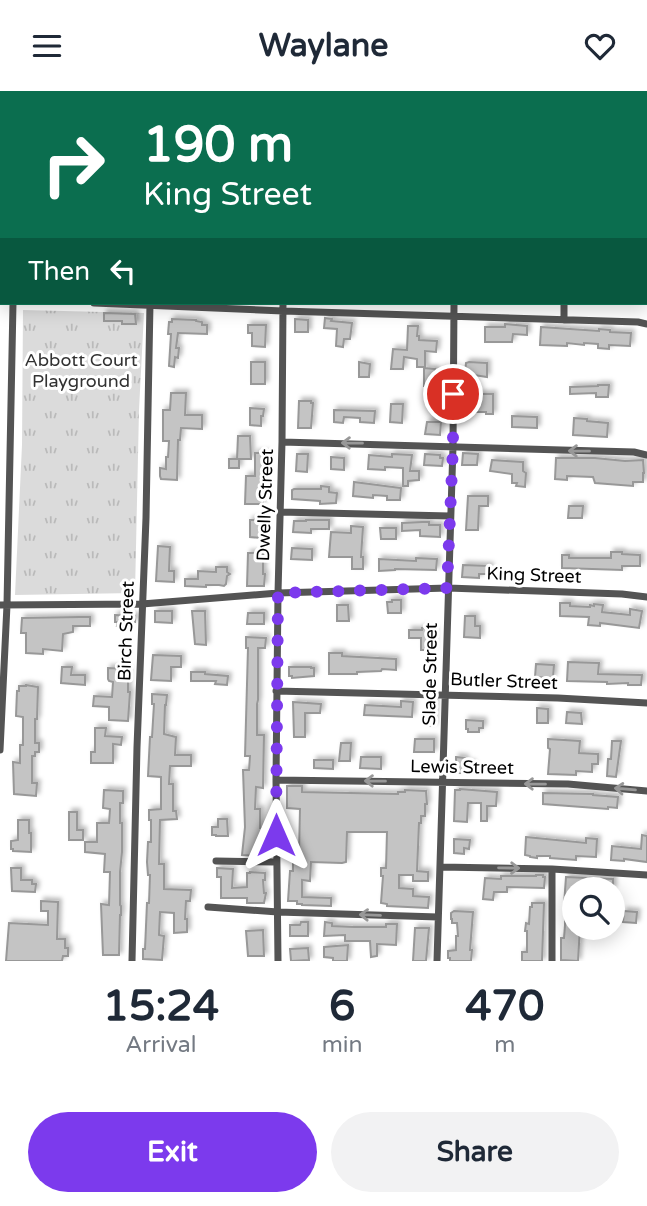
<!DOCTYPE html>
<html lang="en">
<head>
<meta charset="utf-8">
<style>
  :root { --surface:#fff; --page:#f2f2f3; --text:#1f2937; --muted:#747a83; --accent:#7c3aed }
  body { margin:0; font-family:"Varela Round",sans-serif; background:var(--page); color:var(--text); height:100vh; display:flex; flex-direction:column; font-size:26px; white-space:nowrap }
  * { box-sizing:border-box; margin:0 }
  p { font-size:23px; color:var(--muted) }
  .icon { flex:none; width:38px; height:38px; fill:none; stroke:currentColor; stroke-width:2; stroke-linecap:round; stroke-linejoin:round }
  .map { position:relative; height:870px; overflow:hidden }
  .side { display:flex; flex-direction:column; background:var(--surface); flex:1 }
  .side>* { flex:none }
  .guide { position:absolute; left:0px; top:0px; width:648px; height:214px; box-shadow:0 4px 18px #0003; background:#0b6e4f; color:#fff; overflow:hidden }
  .buttons { position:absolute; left:562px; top:786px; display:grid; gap:14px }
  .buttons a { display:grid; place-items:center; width:63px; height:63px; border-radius:50%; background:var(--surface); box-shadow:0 4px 18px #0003; font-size:35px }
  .pin { position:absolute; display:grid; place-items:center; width:60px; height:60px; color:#fff; margin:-30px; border:4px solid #fff; border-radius:50%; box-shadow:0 2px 7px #0007 }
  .me { position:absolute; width:77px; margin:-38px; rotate:0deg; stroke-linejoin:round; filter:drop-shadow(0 0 5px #0008) }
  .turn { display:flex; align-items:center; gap:24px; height:147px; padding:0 28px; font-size:32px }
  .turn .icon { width:91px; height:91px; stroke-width:2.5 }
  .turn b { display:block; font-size:49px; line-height:60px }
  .then { display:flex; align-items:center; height:66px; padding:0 28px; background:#0003; gap:14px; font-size:26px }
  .eta { display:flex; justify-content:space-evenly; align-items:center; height:119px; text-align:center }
  .eta b { font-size:42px; font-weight:700; line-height:49px }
  .cta { display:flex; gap:14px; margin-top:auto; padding:14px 28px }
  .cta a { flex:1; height:80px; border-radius:42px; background:var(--accent); color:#fff; font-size:28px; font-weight:700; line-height:80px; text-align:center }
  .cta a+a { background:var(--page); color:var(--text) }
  header { display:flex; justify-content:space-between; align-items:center; height:91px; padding:0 28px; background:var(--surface); font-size:32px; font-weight:700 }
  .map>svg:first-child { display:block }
</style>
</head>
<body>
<header><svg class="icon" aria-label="menu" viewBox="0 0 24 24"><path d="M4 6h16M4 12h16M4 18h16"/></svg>Waylane<svg class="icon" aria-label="heart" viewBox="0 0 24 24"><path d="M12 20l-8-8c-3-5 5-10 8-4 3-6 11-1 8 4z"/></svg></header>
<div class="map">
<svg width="647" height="870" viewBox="0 0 647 870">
  <defs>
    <pattern id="grass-tufts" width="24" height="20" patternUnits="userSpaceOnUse" patternTransform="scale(1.75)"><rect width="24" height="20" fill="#dbdbdb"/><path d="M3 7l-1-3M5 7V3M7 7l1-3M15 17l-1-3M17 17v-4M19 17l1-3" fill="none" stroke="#bababa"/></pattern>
    <filter id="shadow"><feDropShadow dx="3" dy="-3" stdDeviation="2" flood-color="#0004"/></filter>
  </defs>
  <rect width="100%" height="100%" fill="#fff"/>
  <path fill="url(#grass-tufts)" d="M23,219L144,222L139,319L135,502L15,504L22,354Z"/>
  <path fill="#c4c4c4" stroke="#989898" stroke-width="2" filter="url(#shadow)" d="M104,222L135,223L136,233H122V230H104Z
    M325,227L332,228L331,230L352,232L350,248H344L343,256L336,255L337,238L324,237Z
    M172,228L196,229V230L202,231V234H207V243L178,242L176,257H179L178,267L175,266L174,276L169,275L171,243H168L169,231H172Z
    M295,228L308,229V241H295Z
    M505,233L527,235V244L513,243L512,251H485V236H505Z
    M248,234H266L265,256L252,255V242H248Z
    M408,235H418L417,245H419V249L437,250L436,261L425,260V276H417V268L404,266L403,278H391L393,258L407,259Z
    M541,236L599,240V238L610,239V241L631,242L630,255L609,254V258L598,257V253L584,252V254L567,252V255L540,254Z
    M251,271H265V293H251Z
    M359,271L370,273L369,286H359Z
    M469,271L487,272V286L467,283V281H465L466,272Z
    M424,277L435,278L436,295H424Z
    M598,294H609L608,306H596V302L570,303V296L598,295Z
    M171,302H186L185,324H202V338L181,337L180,349H178L177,389L161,388L160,385V377L166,378V366H168L169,350H163V319H170Z
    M480,303H493V323H486V321H468V309H480Z
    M299,310H311V312H313L311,337H298Z
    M391,313H403L402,332L390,331Z
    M250,317L264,318L263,325H261V335L250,334Z
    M334,319L375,320L374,332L360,331V327L344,326L343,332L334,331Z
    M512,325L537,326V337L512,336Z
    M574,327L587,328V330L608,332L607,346L573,344Z
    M427,331H441L440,344L425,343Z
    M238,345H250L251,368H239V377H229V368H237Z
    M255,362H266V373L264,374L263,413H245L246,385H255Z
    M463,362L478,363L477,374H462Z
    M297,363H308L307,381L296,380Z
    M392,363L412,364L410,380H419V389L408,390V395H403V377L385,376V379L368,378L369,364L392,366Z
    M425,363L440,364V367H443L442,375L424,374Z
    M331,366L344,367V379L331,378Z
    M556,367H595L625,370L643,369L644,382H643V391H633V395L595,392L593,386L567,385V389L555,388Z
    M492,369L523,371V380L526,382L525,396L516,395L517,392H512V383L490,380Z
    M354,391L401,397L400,409H387V405L373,404V407L353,405Z
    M321,395L329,396V401L337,402L336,412L320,413V410L292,408V399L294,398H321Z
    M468,405H488V415H479L478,439H466Z
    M569,415H583L582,427H568Z
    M250,429H261V447L250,446Z
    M306,429H329V438H311V442L293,441L294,430H306Z
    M422,431H429V434H440V446L420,445V439L402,440V432Z
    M351,435L363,436L361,466H363V478H352V466H329L331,441L351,442Z
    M380,437H396V448H381Z
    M158,455L170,456L169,480H174V491L156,490Z
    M292,457L312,458V469L291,468Z
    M611,461H622V463L640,464V475H622V479L562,477V464H569V467H611Z
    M248,462H263V483H265L264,495H247Z
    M416,467L437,468L436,479L395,478V479L379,480V468L416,470Z
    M463,474L490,475L489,483H479V487L462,486Z
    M216,476H227V481L230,483L227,485L226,493L224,495L219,494H206V496L185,495V488H198V480L216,481Z
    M392,509H401V522H388L387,511H392Z
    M560,512H570V515L590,516V514L594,515V513L603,514L602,521L630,524V518L642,520L639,537L600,532V535L588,534L589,526L560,525Z
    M337,514H348L349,530H337Z
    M155,520H172V532L155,531Z
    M192,520H205L206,554L195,553Z
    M248,522H264V533H247Z
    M115,524L135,525V531H129V535H117L118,531H115Z
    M465,525H475V535H480V547L464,546Z
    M80,526H90V535H73V541L63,543L62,560L43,558V563L26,562V542H21L22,527Z
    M422,537L434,539L433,559H421V547H409V539H422Z
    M246,546L266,547L265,557H258V609L257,613V644H264L263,697L256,696L255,718H260V737H262L261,765L242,764L245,736L243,679H249L250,665H245L248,557H246Z
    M329,562H342V565L396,568V579L382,578L381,580L357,581V583H329Z
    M153,564L181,565V576H171V590L151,589Z
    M568,571L599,572L598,583L642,584L641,594H628V592L607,593V591L567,590Z
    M536,573L554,574L553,587L535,586Z
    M62,576H72L71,584H85V594L61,592Z
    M289,576H311V577H314V585L292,587V585H289Z
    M108,577L128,578V601H130L128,630L109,629V616L93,615L94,605L112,606L113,591L109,590L108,588Z
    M191,581H205V583L228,585L227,594L215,593L216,590H191Z
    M26,594L38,596L37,628H35V652H39V661H35V665H32V692H37L36,705L14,703L13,671L20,672V654H23V626L16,625L17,600H19V595H26Z
    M152,603L167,604L166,614H165L164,643L176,646L175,664H191V675H170L169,693H173V720H176L177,728L160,729L159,773H164V798L191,799L190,810H186L185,828H187V841L174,842V822L160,821L159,844L164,845L162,869L143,868V858H145L147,812H149L150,784H148L147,771L148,751H151V729H149V719L161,718V686L148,685L150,646H152L154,613H152Z
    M401,610L413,611L412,626L364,624L365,614L401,616Z
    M427,610H435L434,635L426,634Z
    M293,611L321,613L320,622H305V646H294Z
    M537,617L548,618V632H537Z
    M567,621L581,622L582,633L566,632Z
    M466,629L483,630V637H479V641H468V638H466Z
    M95,637H106L105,645L122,646L121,654L113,653V672H91V661H95Z
    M415,648H434V661H414Z
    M548,648L580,650L579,662L598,663V673H592V681L576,680V684L548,683L550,658L548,657Z
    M612,650H621L616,686L607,685L608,668H611Z
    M341,652H351L350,670H339Z
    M361,666H381V678L360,677Z
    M456,666L465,667V672H472V679H465V682H456Z
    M314,669H333V678L314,677Z
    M287,695H302V701L398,703V701H405V699L426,700L427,713H425V725H421V732H419L417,780L428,781V790H413V784H399V797L413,798V805L429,806L428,817L387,815V813L381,812L383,785H381V777H386L387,741H347L346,771L342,772L311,771L310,790L302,789V806L331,807V815L302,814V813H297V810H288L290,780H293V763L299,762L300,718L287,717Z
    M460,698L497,701L496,715H487V730H481V712H468L467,731L454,730L455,699H460Z
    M104,699L123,700V712H120V732H122V761L120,781V814L121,815V824H120L119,864H103L101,813L109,814L110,781H104L105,763L85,761V751H97V732H109L110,718L103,717Z
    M543,702L593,703V704L618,706L617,717L608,716V718L543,713Z
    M69,721H77V739H83V749H69Z
    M218,728H227L228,745H216V744H212V736H218Z
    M18,729H29V742H31V761L13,760V758H11V750L18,749Z
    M642,744L647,745V771L624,768V770L611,769L612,755L641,758Z
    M526,746L586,752V747L597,748L596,766L576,765V769L550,767V765H537V767L530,766V765L525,764Z
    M454,748L470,749L469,758L464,757V763L454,762Z
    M11,777H21V789H32V793H36L35,801L12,800Z
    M217,777L233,778L232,797L247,796V782H250V781L265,782V789H263L264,802H266L264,812H247V807H221V786H217Z
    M536,784H543V786H545L544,797L507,796V801H494L493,809L483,808L485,787L501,788V785H536Z
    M566,786L613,788V798H574V836H580L578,870L561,869V847H564L565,834V814H564Z
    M41,810L58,811L57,848H65V857H68V865H63L62,870H6L9,832L48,834V820H41Z
    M532,812H544L542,870H522V861H527V840H525L526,832L529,833L530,816H532Z
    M454,820L473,821L470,859H472L471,870H450V867H448V860L456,859V845H458L457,832H452V828H451V822Z
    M624,820L637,821L636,832L623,831Z
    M301,831H308V845H290V834H300Z
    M325,831L332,832V835L354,836H386V833H397L396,854L377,853V865L371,866L370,850H345V844L324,845Z
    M415,837H429L426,870H413Z
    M263,839L264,865H248L246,840Z
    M348,854L347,870H333V867L324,866V856Z
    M308,857L309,869L291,870L290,858Z"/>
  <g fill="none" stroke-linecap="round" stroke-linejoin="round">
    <path stroke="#545454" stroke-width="7" d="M19,2V0
      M157,2V0
      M286,2V0
      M461,2V0
      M0,210H2
      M94,212L283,220L638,231L647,233
      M564,229V212
      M282,351L634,361L647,364
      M280,421L450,425
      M0,514L142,513L278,502L448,497L622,503L647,506
      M276,600L558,607L647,612
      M0,659L7,514L13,212
      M276,689L568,693L647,700
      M216,770L276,771
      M441,776L552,778L647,784
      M552,778V870
      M208,816L278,821L438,826
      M132,870L137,656L146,427L150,212
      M278,870L276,689L278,502L282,351L283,212
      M437,870L453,355L454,212"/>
    <path stroke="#212121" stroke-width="10" d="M410,0L415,2
      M646,99L647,100"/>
  </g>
  <defs><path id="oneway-shaft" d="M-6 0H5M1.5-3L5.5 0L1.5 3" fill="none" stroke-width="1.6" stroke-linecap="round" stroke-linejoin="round" transform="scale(1.75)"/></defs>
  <g stroke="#989898">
    <use href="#oneway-shaft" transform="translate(352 352) rotate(-179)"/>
    <use href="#oneway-shaft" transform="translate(579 360) rotate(-179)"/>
    <use href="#oneway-shaft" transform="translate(375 690) rotate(-179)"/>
    <use href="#oneway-shaft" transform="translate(535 693) rotate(-179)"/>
    <use href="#oneway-shaft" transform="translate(625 698) rotate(-175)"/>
    <use href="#oneway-shaft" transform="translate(509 777) rotate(1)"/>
    <use href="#oneway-shaft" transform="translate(370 824) rotate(-178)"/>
  </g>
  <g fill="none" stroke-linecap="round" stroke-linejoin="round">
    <path stroke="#7c3aed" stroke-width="12" stroke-dasharray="0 21.6" d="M276,744L278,502L447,497L453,355V303"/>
  </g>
  <g text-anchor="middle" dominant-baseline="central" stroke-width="6" stroke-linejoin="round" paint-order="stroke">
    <g font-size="18" fill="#323232" stroke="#fff">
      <text x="81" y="269">Abbott Court<tspan x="81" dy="21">Playground</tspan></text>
    </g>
    <g font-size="18" fill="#000" stroke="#fff">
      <text transform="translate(265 414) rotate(-88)">Dwelly Street</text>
      <text transform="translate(534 484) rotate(2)">King Street</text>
      <text transform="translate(126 540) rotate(-88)">Birch Street</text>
      <text transform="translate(430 583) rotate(-89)">Slade Street</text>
      <text transform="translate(504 590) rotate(2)">Butler Street</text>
      <text transform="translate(462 676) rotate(1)">Lewis Street</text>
    </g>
  </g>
</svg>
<div class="buttons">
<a><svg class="icon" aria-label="search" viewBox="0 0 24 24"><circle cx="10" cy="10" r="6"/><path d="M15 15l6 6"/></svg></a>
</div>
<div class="pin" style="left:453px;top:303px;background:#d93025"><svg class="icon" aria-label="arrive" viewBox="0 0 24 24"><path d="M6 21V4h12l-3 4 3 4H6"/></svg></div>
<svg class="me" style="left:276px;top:744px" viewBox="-20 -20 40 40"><path d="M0-17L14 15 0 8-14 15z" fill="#7c3aed" stroke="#fff" stroke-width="4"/></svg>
<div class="guide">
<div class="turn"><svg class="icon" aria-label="right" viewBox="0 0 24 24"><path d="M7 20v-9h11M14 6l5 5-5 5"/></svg><div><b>190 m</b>King Street</div></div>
<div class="then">Then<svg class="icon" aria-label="left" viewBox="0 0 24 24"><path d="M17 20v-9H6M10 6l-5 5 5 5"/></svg></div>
</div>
</div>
<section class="side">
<div class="eta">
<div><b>15:24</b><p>Arrival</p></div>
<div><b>6</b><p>min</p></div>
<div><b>470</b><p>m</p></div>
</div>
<div class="cta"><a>Exit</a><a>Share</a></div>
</section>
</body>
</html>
